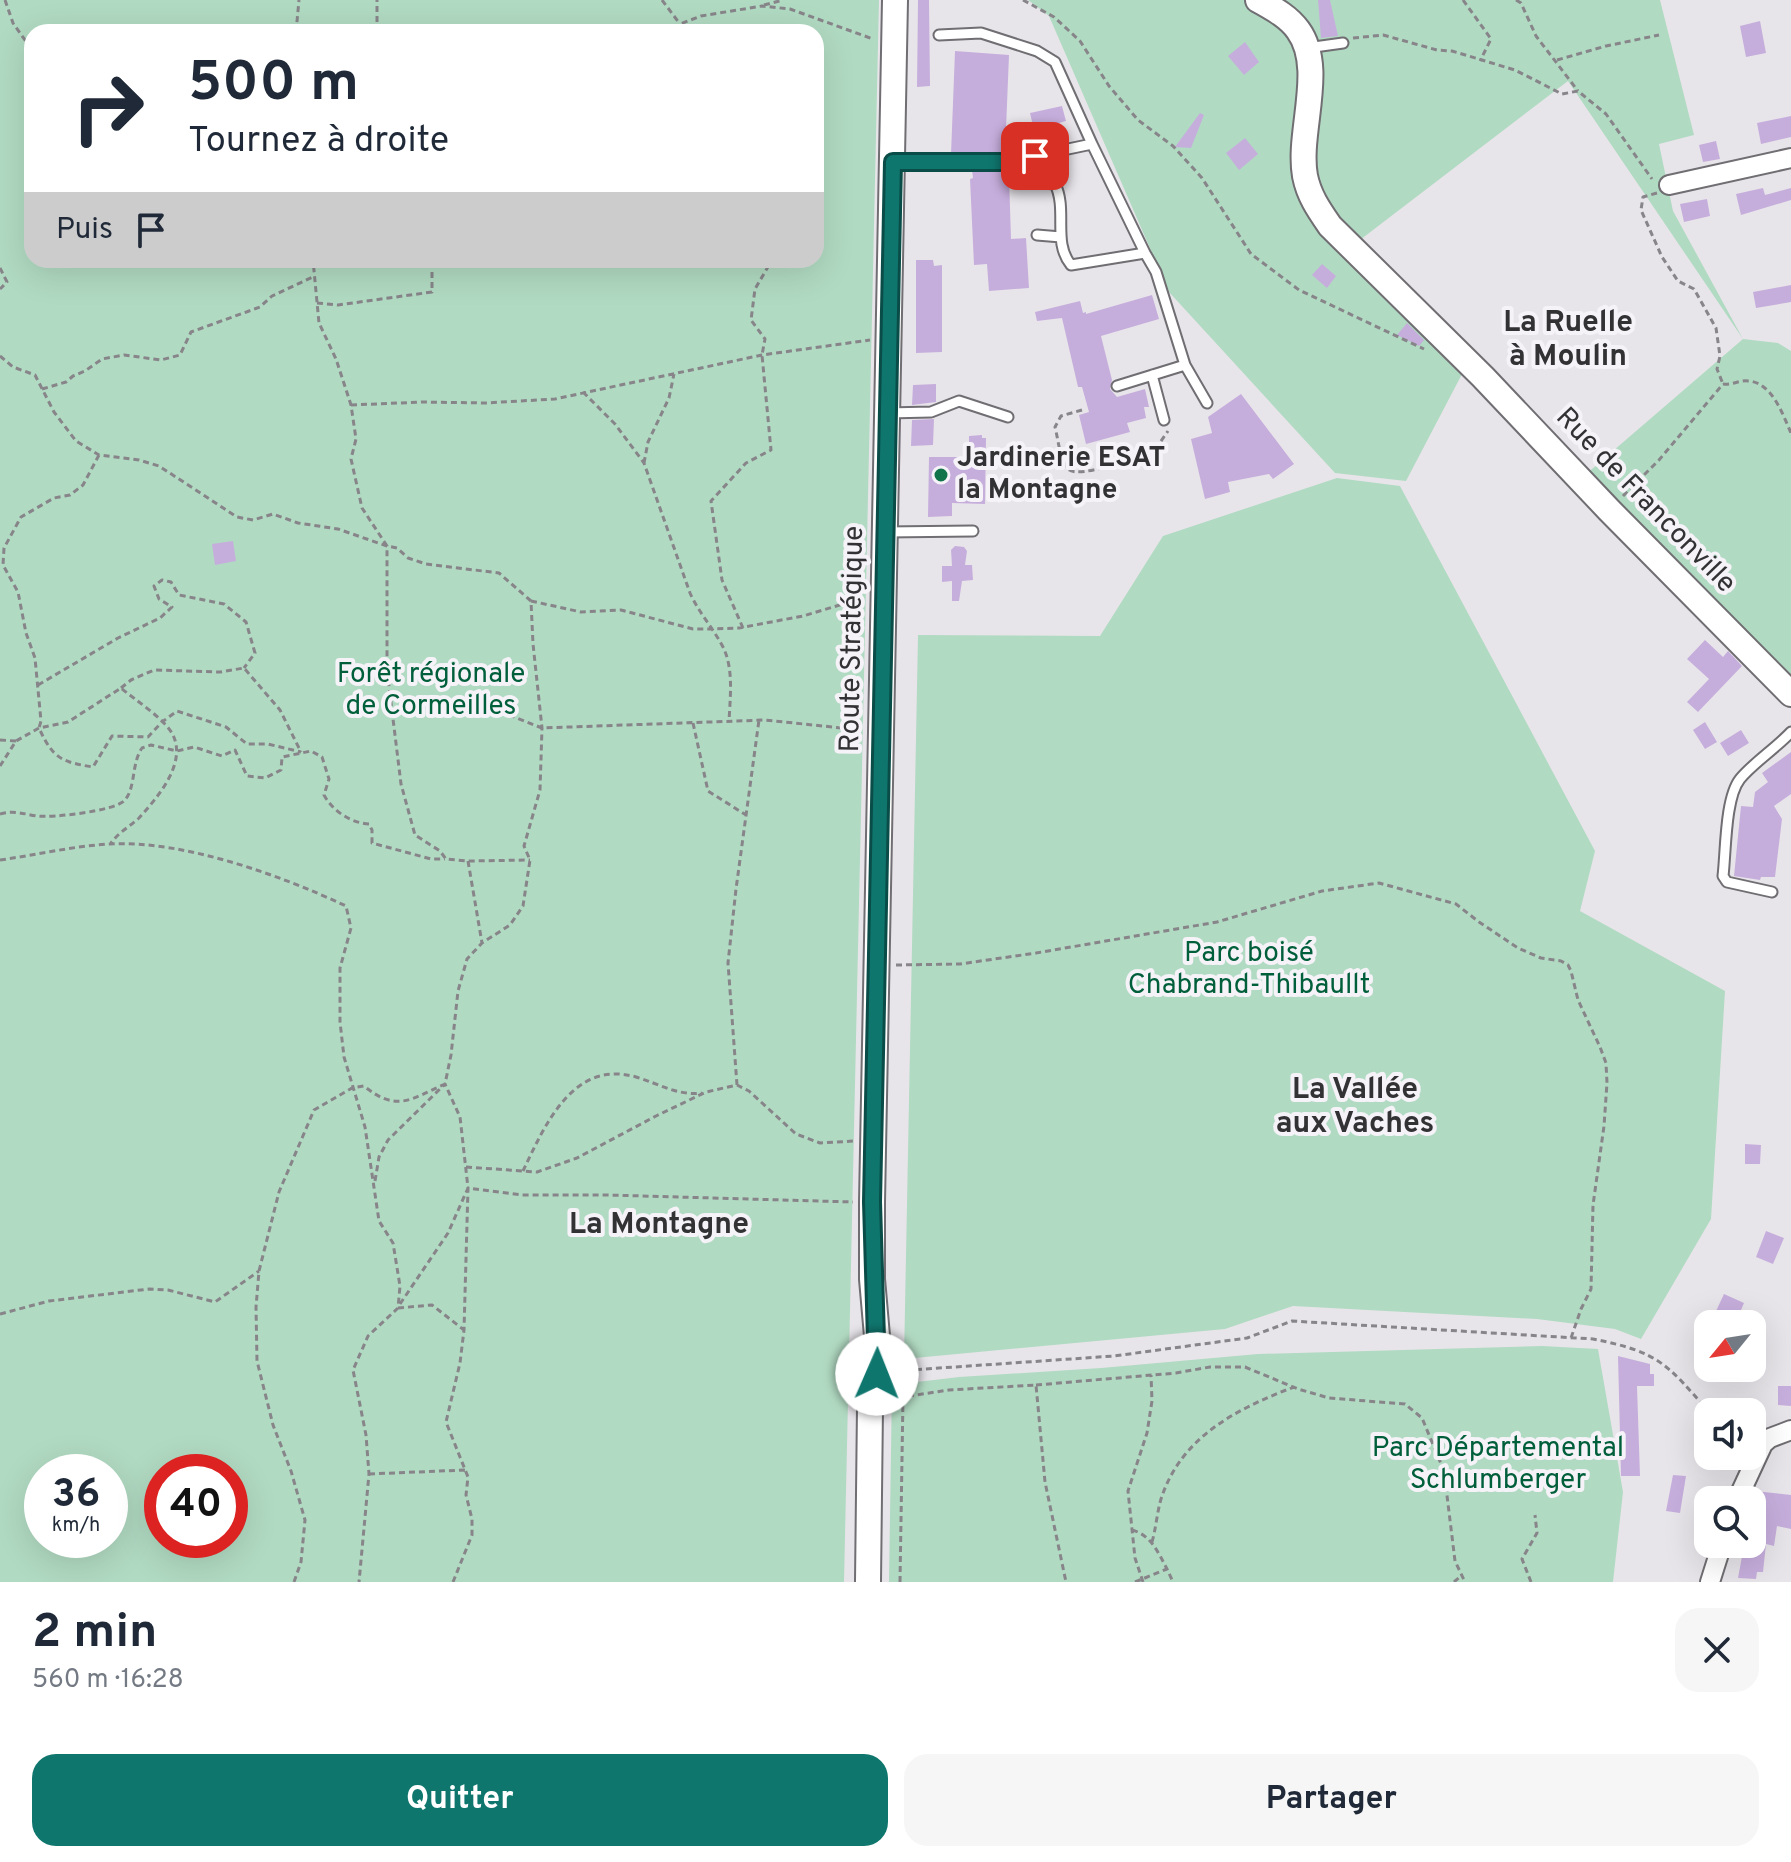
<!DOCTYPE html>
<html lang="fr">
<head>
<meta charset="utf-8">
<style>
  :root { --surface:#fff; --page:#f6f6f7; --text:#1f2937; --muted:#747a83; --accent:#0f766e }
  body { margin:0; font-family:Overpass,sans-serif; background:var(--page); color:var(--text); height:100vh; display:flex; flex-direction:column; font-size:30px; white-space:nowrap }
  * { box-sizing:border-box; margin:0 }
  p { font-size:26px; color:var(--muted) }
  .icon { flex:none; width:44px; height:44px; fill:none; stroke:currentColor; stroke-width:2; stroke-linecap:round; stroke-linejoin:round }
  .map { position:relative; height:1582px; overflow:hidden }
  .details { display:flex; flex-direction:column; background:var(--surface); flex:1 }
  .details>* { flex:none }
  .banner { position:absolute; left:24px; top:24px; width:800px; height:244px; border-radius:24px; box-shadow:0 8px 32px #0002; background:#fff; color:var(--text); overflow:hidden }
  .needle { width:52px; rotate:240deg }
  .tools { position:absolute; left:1694px; top:1310px; display:grid; gap:16px }
  .tools a { display:grid; place-items:center; width:72px; height:72px; border-radius:16px; background:var(--surface); box-shadow:0 8px 32px #0002; font-size:40px }
  .speed { position:absolute; left:24px; top:1454px; display:flex; gap:16px; font-size:40px; font-weight:700; text-align:center }
  .speed>* { display:grid; place-content:center; width:104px; height:104px; border-radius:50%; background:var(--surface); box-shadow:0 8px 32px #0002; line-height:1 }
  .speed small { font-size:20px; font-weight:400 }
  .speed .limit { border:12px solid #d22; background:#fff; color:#111 }
  .pin { position:absolute; display:grid; place-items:center; width:68px; height:68px; color:#fff; margin:-34px; border-radius:16px; box-shadow:0 4px 12px #0006 }
  .me { position:absolute; width:88px; margin:-44px; rotate:1deg; stroke-linejoin:round; filter:drop-shadow(0 0 6px #0008) }
  .turn { display:flex; align-items:center; gap:28px; height:168px; padding:0 32px; font-size:36px }
  .turn .icon { width:104px; height:104px; stroke-width:2.5 }
  .turn b { display:block; font-size:56px; line-height:68px }
  .then { display:flex; align-items:center; height:76px; padding:0 32px; background:#0003; gap:16px; font-size:30px }
  .round { display:grid; place-items:center; flex:none; width:84px; height:84px; border-radius:24px; background:var(--page) }
  .headline { display:flex; align-items:center; justify-content:space-between; height:136px; padding:0 32px }
  h1 { font-size:48px; font-weight:700; line-height:60px }
  .button { display:flex; gap:16px; margin-top:auto; padding:16px 32px }
  .button a { flex:1; height:92px; border-radius:24px; background:var(--accent); color:#fff; font-size:32px; font-weight:700; line-height:92px; text-align:center }
  .button a+a { background:var(--page); color:var(--text) }
  .map>svg:first-child { display:block }
</style>
</head>
<body>
<div class="map">
<svg width="1791" height="1582" viewBox="0 0 1791 1582">
  <rect width="100%" height="100%" fill="#e8e5ea"/>
  <path fill="#b1dac2" fill-rule="evenodd" d="M0,0H879L844,1582H0ZM32,32H816V260H32ZM42,1472H110V1540H42ZM162,1472H230V1540H162Z
    M1028,0H1660L1694,135L1659,144L1673,211L1743,339L1778,343L1791,351V678L1585,475L1743,339L1568,81L1356,243L1472,355L1406,481L1335,473L1169,292L1049,16Z
    M1337,478L1400,486L1595,851L1580,911L1725,991L1711,1219L1641,1339L1615,1329L1537,1319L1293,1306L1225,1329L904,1359L918,635L1100,636L1163,536Z
    M1542,1346L1598,1349L1623,1492L1613,1582H889L892,1385L959,1377L1101,1368L1258,1354Z"/>
  <path fill="#c6aedc" d="M918,0H929L930,86L917,87Z
    M1318,0H1330L1338,36L1321,38Z
    M1760,21L1766,53L1746,57L1740,26Z
    M1245,42L1259,62L1244,75L1228,56Z
    M955,51L1009,55L1005,154H951Z
    M1062,106L1066,121L1034,130L1030,113Z
    M1200,113L1204,115L1191,148L1175,147Z
    M1791,116V137L1761,144L1757,123Z
    M1245,138L1258,154L1239,170L1226,153Z
    M1716,141L1720,159L1703,162L1699,145Z
    M972,170H1005L1004,177H1009L1011,239L1026,238L1029,288L989,291L987,264L974,265L970,179L973,178Z
    M1763,188L1765,195L1791,188V200L1741,215L1736,194Z
    M1707,199L1710,216L1684,222L1680,204Z
    M916,260H933L934,266L942,265V352L916,353Z
    M1322,264L1336,276L1327,288L1312,275Z
    M1791,285V302L1756,308L1753,292Z
    M1152,295L1159,319L1101,336L1112,380L1110,389L1117,397L1145,389L1149,407H1144L1146,418L1127,423L1130,432L1086,444L1079,415L1089,412L1082,387H1078L1062,318L1037,321L1035,312L1080,301L1083,313L1086,312V314Z
    M1407,323L1424,340L1419,346L1397,335Z
    M936,384V402L912,405L913,385Z
    M1241,394L1294,464L1273,479L1269,474L1228,482L1230,492L1205,499L1191,439L1212,433L1208,417Z
    M934,419L933,445L911,446L912,420Z
    M982,435V438H986L985,504L952,503V516L928,517L929,457H969V436Z
    M233,541L236,561L215,565L212,544Z
    M955,546L964,547L967,551L965,565H972L973,580L962,581L959,601H952V581L942,582V566H952L951,550Z
    M1705,640L1723,657L1728,651L1742,666L1698,712L1687,702L1709,679L1687,659Z
    M1705,722L1717,742L1705,749L1693,730Z
    M1741,730L1749,743L1728,756L1720,743Z
    M1791,752V794L1774,806L1782,819L1775,877H1761L1760,880L1734,876L1741,806L1753,807L1755,792L1768,782L1762,773Z
    M1745,1144L1761,1145L1760,1164H1745Z
    M1766,1231L1784,1238L1773,1264L1756,1257Z
    M1724,1294L1744,1303L1735,1324H1710Z
    M1618,1356L1650,1364V1374H1654V1386H1637L1640,1476H1621Z
    M1778,1386H1791V1406L1778,1405Z
    M1673,1475L1686,1476L1680,1513L1666,1511Z
    M1755,1491L1791,1495V1529L1777,1526L1774,1546L1766,1544L1763,1572H1757L1756,1579L1738,1578L1743,1551L1752,1552V1511Z"/>
  <g fill="none" stroke-linecap="round" stroke-linejoin="round">
    <g stroke="#706e72" stroke-width="13">
      <path id="lane" d="M939,35L981,33L1037,51L1055,62L1092,144
        M1307,48L1343,43
        M893,162H1006L1092,144L1145,253L1156,272L1185,365L1207,403
        M1030,182L1055,184C1068,210 1052,242 1071,265L1145,253
        M1037,235L1061,237
        M1152,375L1164,420
        M1117,386L1185,365
        M887,413L931,412L959,401L1008,417
        M885,532L973,531
        M1772,892L1727,882L1723,876C1726,851 1725,798 1740,779C1752,764 1776,748 1791,732"/>
    </g>
    <g stroke="#706e72" stroke-width="22">
      <path id="street" d="M1669,185L1791,158
        M1737,1500L1763,1444L1770,1438L1791,1430
        M1710,1582L1722,1544"/>
    </g>
    <g stroke="#706e72" stroke-width="28">
      <path id="secondary" d="M1258,0C1272,8 1288,16 1298,30C1326,68 1297,132 1305,176C1309,196 1319,210 1330,226L1483,377L1609,510L1791,694
        M868,1582L870,1407L877,1374V1336L872,1279V1202L895,0"/>
    </g>
    <path stroke="#878589" stroke-width="3" stroke-dasharray="6 4" stroke-linecap="butt" d="M5,0L13,23L32,50
      M662,0L680,24
      M1023,0L1054,17L1080,41L1109,86L1138,120L1173,146L1202,178L1251,254L1299,290L1424,349
      M1463,0L1491,39L1480,61
      M1516,0L1521,3L1536,36L1578,91
      M764,5L783,0
      M296,32L299,0
      M377,32V0
      M681,32L680,24L701,16L762,6L790,9L873,39
      M1353,38L1383,35L1437,50L1452,51L1515,70L1562,94L1578,91L1606,114L1652,179
      M1557,60L1606,46L1659,35
      M1657,193L1643,197L1641,210L1662,257L1678,281L1694,289L1716,328L1720,356L1717,369L1723,384
      M0,268L7,282L0,289
      M317,303L338,305L432,292V260
      M0,356L13,367L35,375L54,412L76,441L99,455L139,460L159,466L237,517L253,520L273,514L298,523L338,529L387,546V670L401,784L415,835L440,851L446,859L468,861L530,860
      M1723,384C1732,385 1740,380 1748,381C1772,382 1783,415 1791,433
      M42,389L66,382L73,376L85,371L102,359L124,355L161,360L180,355L191,332L260,307L272,296L315,276
      M583,392L615,424L644,463L690,593C699,613 713,628 723,647C734,669 730,698 729,722
      M351,405L422,402L485,403L555,399L762,355L870,340
      M1082,410L1061,416L1055,427C1058,438 1060,461 1068,469C1079,480 1137,456 1152,451L1157,447L1168,431
      M99,455L83,485L70,495L54,498L21,517L4,548L3,565L18,592L26,633L35,658L41,721L39,728C53,759 62,762 93,767L112,736L148,737L162,722L177,711L226,727L247,744H268L301,752
      M644,463L648,442L669,398L674,374
      M1623,496L1659,460L1723,384
      M531,601L581,612L621,610L693,629H711L739,628L803,616L863,598
      M743,628L722,580L711,501L746,463L771,450L762,355L765,339L751,320L755,289L772,260
      M38,685L118,638L160,618L172,607L159,599L154,586L162,580L171,582L179,595L224,604L246,622L255,653L244,668
      M121,688L131,680L154,670L220,672L244,668L280,710L301,752
      M509,715L542,728L765,720L861,730
      M693,723L708,791L746,815
      M0,740L16,741
      M0,766L16,741L39,728L68,722L121,688C135,700 165,719 173,735C187,764 157,798 139,818C129,827 119,832 111,843
      M0,814C13,810 24,814 37,816C53,818 113,811 124,801C136,789 131,764 142,748L151,745L177,751L194,747L222,756L235,750L247,776L265,778L281,770L282,757L311,751L322,757L329,779L324,795C332,810 350,823 369,824L372,830V843L431,859H445
      M0,860C36,855 73,846 110,844C183,840 280,875 346,906L351,928L340,968V1022L344,1057L365,1127L379,1221L393,1243L400,1286L398,1308L368,1336L353,1370L366,1435L369,1474L359,1582
      M468,861L482,943
      M896,965L960,964L1036,953L1217,922L1322,891L1379,883L1456,904L1479,922L1518,948L1541,958L1561,961L1568,965L1571,971L1578,1000L1600,1047L1606,1063L1607,1083L1604,1126L1593,1205L1591,1289L1581,1309L1571,1338
      M737,1085L728,963L736,889L759,720
      M466,1167L537,1172L577,1158L656,1116L706,1092L737,1085L749,1091L796,1134L820,1143L855,1141
      M523,1171C545,1125 573,1059 636,1077C660,1084 677,1096 702,1093
      M375,1181L379,1157L388,1140L445,1084L460,1117L468,1188L464,1330L460,1363L446,1422L468,1477L466,1495L472,1519V1535L453,1582
      M400,1304L448,1233L468,1188L522,1195H608L853,1202
      M398,1308L432,1305L464,1330
      M0,1314L49,1301L149,1289L168,1290L215,1302L259,1271
      M896,1371L1114,1356L1247,1338L1292,1321L1593,1339C1659,1352 1667,1364 1709,1412
      M1036,1385L1176,1373L1210,1367H1245L1298,1389L1329,1398L1405,1404L1422,1418L1444,1471L1455,1561L1465,1582
      M369,1474L465,1470
      M1132,1530C1151,1535 1158,1552 1167,1569
      M1152,1542C1156,1528 1157,1513 1161,1499C1181,1437 1236,1409 1294,1387
      M294,1582L301,1562L305,1520L291,1471L273,1425L257,1361L256,1307L259,1271L279,1192L314,1110L352,1088L364,1086C397,1113 411,1099 445,1084L451,1055L458,991L467,959L482,943L510,925L523,906L530,860L524,846L540,790L542,728L533,644L531,601L499,573L426,564L408,558L397,548L387,546L362,508L351,459L356,439L351,405L336,359L319,323L313,260
      M900,1582L903,1397L949,1390L1036,1385L1045,1482L1066,1582
      M1135,1582L1167,1569L1173,1582
      M1143,1582L1135,1558L1128,1491L1147,1433L1152,1401L1151,1375
      M1454,1582L1462,1575
      M1531,1582L1522,1559L1537,1533L1535,1515"/>
    <use href="#lane" stroke="#fff" stroke-width="9"/>
    <use href="#street" stroke="#fff" stroke-width="18"/>
    <use href="#secondary" stroke="#fff" stroke-width="24"/>
  </g>
  <g fill="none" stroke-linecap="round" stroke-linejoin="round">
    <g stroke="#0a4d48" stroke-width="20">
      <path id="route" d="M877,1374L872,1202L893,162H1006L1035,156"/>
    </g>
    <use href="#route" stroke="#0f766e" stroke-width="14"/>
  </g>
  <circle fill="#10734a" stroke="#f5f2f8" stroke-width="3" cx="941" cy="475" r="8"/>
  <g text-anchor="middle" dominant-baseline="central" stroke-width="8" stroke-linejoin="round" paint-order="stroke">
    <g font-size="28" font-weight="bold" fill="#323133" stroke="#f5f2f8" text-anchor="start">
      <text x="957" y="459">Jardinerie ESAT<tspan x="957" dy="32">la Montagne</tspan></text>
    </g>
    <g font-size="28" fill="#323133" stroke="#f5f2f8">
      <text transform="translate(1645 501) rotate(46)">Rue de Franconville</text>
      <text transform="translate(853 639) rotate(-89)">Route Stratégique</text>
    </g>
    <g font-size="28" fill="#005f3b" stroke="#f5f2f8">
      <text x="431" y="675">Forêt régionale<tspan x="431" dy="32">de Cormeilles</tspan></text>
      <text x="1249" y="954">Parc boisé<tspan x="1249" dy="32">Chabrand-Thibaullt</tspan></text>
      <text x="1498" y="1449">Parc Départemental<tspan x="1498" dy="32">Schlumberger</tspan></text>
    </g>
    <g font-size="30" font-weight="bold" fill="#323133" stroke="#f5f2f8">
      <text x="1568" y="323">La Ruelle<tspan x="1568" dy="34">à Moulin</tspan></text>
      <text x="1355" y="1090">La Vallée<tspan x="1355" dy="34">aux Vaches</tspan></text>
      <text x="659" y="1225">La Montagne</text>
    </g>
  </g>
</svg>
<div class="tools">
<a><svg class="needle" viewBox="-14 -14 28 28"><path d="M0-13l5 13h-10z" fill="#e53935"/><path d="M0 13l5-13h-10z" fill="#747a83"/></svg></a>
<a><svg class="icon" aria-label="sound" viewBox="0 0 24 24"><path d="M4 9h4l5-4v14l-5-4H4zM17 9q2 3 0 6"/></svg></a>
<a><svg class="icon" aria-label="search" viewBox="0 0 24 24"><circle cx="10" cy="10" r="6"/><path d="M15 15l6 6"/></svg></a>
</div>
<div class="speed"><div>36<small>km/h</small></div><div class="limit">40</div></div>
<div class="pin" style="left:1035px;top:156px;background:#d93025"><svg class="icon" aria-label="arrive" viewBox="0 0 24 24"><path d="M6 21V4h12l-3 4 3 4H6"/></svg></div>
<svg class="me" style="left:877px;top:1374px" viewBox="-20 -20 40 40"><circle r="19" fill="#fff"/><path d="M0-13L10 11 0 6-10 11z" fill="#0f766e"/></svg>
<div class="banner">
<div class="turn"><svg class="icon" aria-label="right" viewBox="0 0 24 24"><path d="M7 20v-9h11M14 6l5 5-5 5"/></svg><div><b>500 m</b>Tournez à droite</div></div>
<div class="then">Puis<svg class="icon" aria-label="arrive" viewBox="0 0 24 24"><path d="M6 21V4h12l-3 4 3 4H6"/></svg></div>
</div>
</div>
<section class="details">
<div class="headline"><div><h1>2 min</h1><p>560 m · 16:28</p></div><a class="round"><svg class="icon" aria-label="close" viewBox="0 0 24 24"><path d="M6 6l12 12M18 6L6 18"/></svg></a></div>
<div class="button"><a>Quitter</a><a>Partager</a></div>
</section>
</body>
</html>
